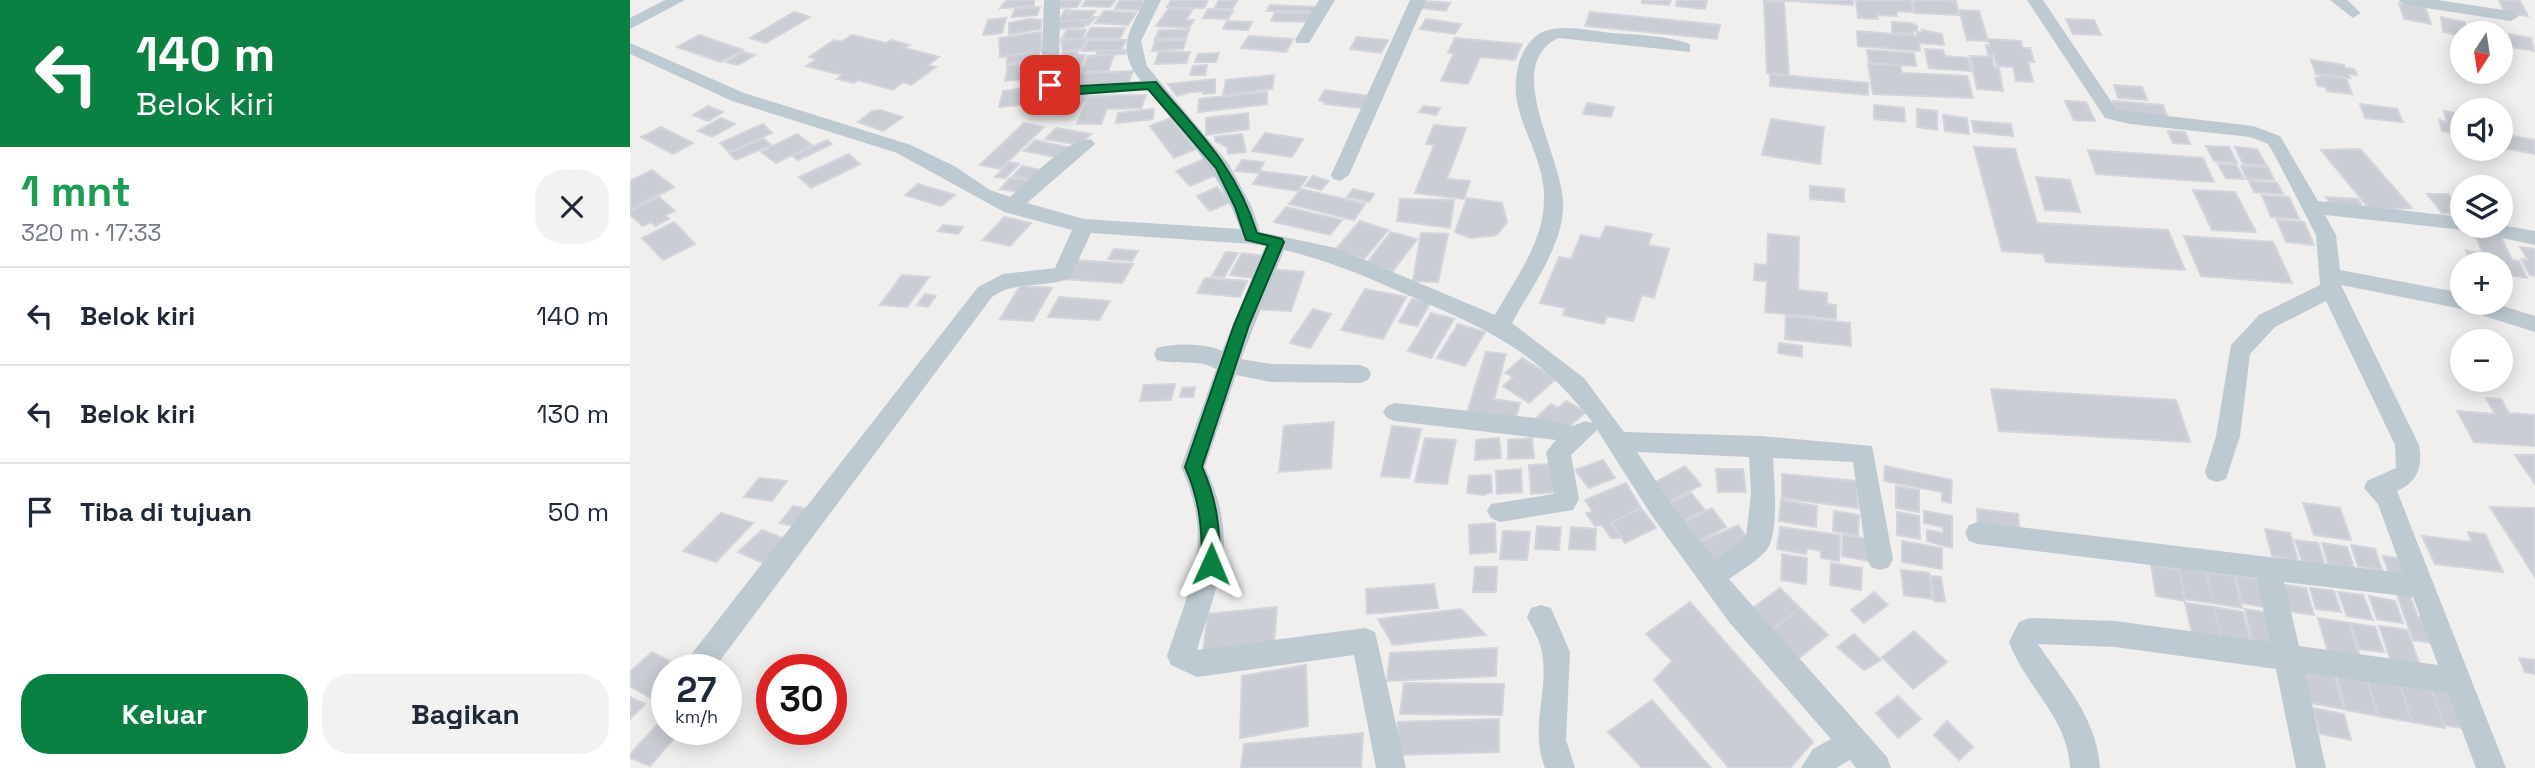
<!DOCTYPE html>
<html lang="id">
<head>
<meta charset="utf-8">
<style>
  :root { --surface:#fff; --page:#f2f2f3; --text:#1f2937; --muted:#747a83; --line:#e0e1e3; --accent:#0b8043 }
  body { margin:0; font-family:"Space Grotesk",sans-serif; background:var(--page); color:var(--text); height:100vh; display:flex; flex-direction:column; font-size:26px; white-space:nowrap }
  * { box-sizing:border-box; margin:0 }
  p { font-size:23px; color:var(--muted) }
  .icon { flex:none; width:38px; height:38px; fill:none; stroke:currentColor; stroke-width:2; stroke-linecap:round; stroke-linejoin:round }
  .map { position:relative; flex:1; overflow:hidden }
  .panel { display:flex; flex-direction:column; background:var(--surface); width:630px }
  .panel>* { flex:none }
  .hud { background:#0b8043; color:#fff; overflow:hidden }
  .needle { width:46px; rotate:192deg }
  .controls { position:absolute; left:1820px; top:21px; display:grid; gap:14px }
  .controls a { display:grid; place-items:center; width:63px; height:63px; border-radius:50%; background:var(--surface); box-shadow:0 4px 18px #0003; font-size:35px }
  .speed { position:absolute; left:21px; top:654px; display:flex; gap:14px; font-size:35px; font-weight:700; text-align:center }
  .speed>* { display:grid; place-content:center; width:91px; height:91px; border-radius:50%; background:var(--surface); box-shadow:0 4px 18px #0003; line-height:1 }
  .speed small { font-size:18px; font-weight:400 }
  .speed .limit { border:10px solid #d22; background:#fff; color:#111 }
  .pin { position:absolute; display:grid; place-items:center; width:60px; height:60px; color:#fff; margin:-30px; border-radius:14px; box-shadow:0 4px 10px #0006 }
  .me { position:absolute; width:77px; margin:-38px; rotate:1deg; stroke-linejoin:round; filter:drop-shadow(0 0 5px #0008) }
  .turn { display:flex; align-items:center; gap:24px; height:147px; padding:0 21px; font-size:32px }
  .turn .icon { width:91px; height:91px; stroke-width:2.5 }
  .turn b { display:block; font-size:49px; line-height:60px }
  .round { display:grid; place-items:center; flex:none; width:74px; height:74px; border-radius:28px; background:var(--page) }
  .head { display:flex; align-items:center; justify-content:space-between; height:119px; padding:0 21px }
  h1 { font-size:42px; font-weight:600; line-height:52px; color:#1e9e55 }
  .primary-button { display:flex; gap:14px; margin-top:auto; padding:14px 21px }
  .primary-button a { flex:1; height:80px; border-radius:28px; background:var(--accent); color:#fff; font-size:28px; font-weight:600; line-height:80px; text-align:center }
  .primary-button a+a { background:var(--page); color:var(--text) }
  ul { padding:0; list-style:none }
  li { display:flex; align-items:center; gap:21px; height:98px; padding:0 21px; border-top:2px solid var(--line) }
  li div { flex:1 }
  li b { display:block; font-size:26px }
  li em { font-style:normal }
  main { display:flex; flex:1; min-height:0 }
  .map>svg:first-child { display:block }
</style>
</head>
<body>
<main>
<section class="panel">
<div class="hud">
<div class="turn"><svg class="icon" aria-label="left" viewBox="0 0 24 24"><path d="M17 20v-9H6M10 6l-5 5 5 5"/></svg><div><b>140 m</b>Belok kiri</div></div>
</div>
<div class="head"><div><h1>1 mnt</h1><p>320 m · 17:33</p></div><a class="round"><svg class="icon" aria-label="close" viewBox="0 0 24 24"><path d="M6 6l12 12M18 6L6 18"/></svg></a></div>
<ul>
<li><svg class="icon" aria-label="left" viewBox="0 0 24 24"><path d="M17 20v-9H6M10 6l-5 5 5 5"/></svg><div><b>Belok kiri</b></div><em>140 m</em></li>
<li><svg class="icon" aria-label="left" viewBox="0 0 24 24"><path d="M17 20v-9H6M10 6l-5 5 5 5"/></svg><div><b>Belok kiri</b></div><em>130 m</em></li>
<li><svg class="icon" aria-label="arrive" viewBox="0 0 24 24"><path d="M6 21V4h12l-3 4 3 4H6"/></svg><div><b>Tiba di tujuan</b></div><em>50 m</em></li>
</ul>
<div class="primary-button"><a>Keluar</a><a>Bagikan</a></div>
</section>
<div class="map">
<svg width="1905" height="768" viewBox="0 0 1905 768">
  <rect width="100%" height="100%" fill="#f1eeee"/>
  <path fill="#caced4" stroke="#d2d5db" stroke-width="2" d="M377,0H404V6L370,8Z
    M430,0H451L447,7L426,8Z
    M456,0H485L480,7L452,6Z
    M490,0H515L510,10L485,9Z
    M541,0H578L574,8L537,7Z
    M589,0H608L602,9H584Z
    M1012,0H1041L1039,5L1012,3Z
    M1047,0H1072L1077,1L1075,9L1046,6Z
    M1142,0H1223V5Z
    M1226,0H1281L1283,12L1266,11L1267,16L1247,15L1248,19L1228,18Z
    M1283,0L1326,1L1329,15L1285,13Z
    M1869,0L1890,1L1898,16L1875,13Z
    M794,1L820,3L816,11L790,8Z
    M1134,1L1154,2L1159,75L1137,73Z
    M1769,3L1795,7L1801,24L1774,19Z
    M640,5L688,7L686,12L637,11Z
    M410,7L407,15L382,17L385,9Z
    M539,8L562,10L556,20H564L559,28L526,26Z
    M578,9L603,11L598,19L573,18Z
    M435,10H441L437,16L443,11H465L461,17H466L458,25H455L457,20L429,21Z
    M1329,10L1349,11L1358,41L1337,40Z
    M474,11L506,13L498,25L465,23Z
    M164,12L180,17L136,43L120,38Z
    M645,12L683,13L679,22L641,21Z
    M960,12L1090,25L1087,39L955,26Z
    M1811,17L1835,22L1836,33L1832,36L1813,32Z
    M376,18L372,33L353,35L358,20Z
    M399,19L411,20V29L379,34V23Z
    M796,19L831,24L825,34L790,29Z
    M1436,19L1464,20L1471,35L1443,34Z
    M457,20L454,27L427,29L430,21Z
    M597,21L622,22L618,30L593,29Z
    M1262,22L1280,23L1287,26V31H1283V34L1262,32Z
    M461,28H495L490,38H455Z
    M437,30H456L452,39H439L432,38Z
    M529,30H559L556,38L525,39Z
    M1292,30L1312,34L1314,45L1289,43L1290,51L1228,46L1227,31L1287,36V32H1293Z
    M411,32L412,51L370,57L369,38Z
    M1879,34L1901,38L1904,51L1882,47Z
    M69,35L113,50L91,62L47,47Z
    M222,35L256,43L261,40L280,45L275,48L309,57L298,65L306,67L281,85L273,82L263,90L228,80L224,83L207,79L212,75L176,66L187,59L179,57L204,40L211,42Z
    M619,36L663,39L656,52L611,48Z
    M727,37L758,40L751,53L720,49Z
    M825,38L892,44L885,60L850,57L838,84L811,81L824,53H818Z
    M456,39L451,49L433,51L431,40Z
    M1358,39L1391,41L1392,48H1400L1404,62H1398L1403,82L1386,81L1383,67L1367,66L1364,55H1358L1356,45L1360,46Z
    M458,40H496L491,50L452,51Z
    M556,40L553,49L522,51L525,41Z
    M1295,49L1313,50L1315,56L1338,58L1341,71L1299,68Z
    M496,50L495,54L466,55L468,51Z
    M1237,50L1284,53L1286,66L1239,63Z
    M409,51V59L377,64V56Z
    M448,51L447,55H455L449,71L425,73L433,52Z
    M113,52L125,55L108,65L96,62Z
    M529,52H560L556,63L525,64Z
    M589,53L586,62H565L568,54Z
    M484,55L478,71L451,72L458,56Z
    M1340,56L1362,57L1364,67L1369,68L1373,91L1347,89Z
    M1681,60L1714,65L1715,68L1724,69L1727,75L1718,74L1720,78L1686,74Z
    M411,61L409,77L375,81L378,65Z
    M1238,64L1270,65L1272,73L1337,76L1343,98L1243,94Z
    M577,65L575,75H560L563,66Z
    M503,71L498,84L431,87L437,74Z
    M1140,74L1238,83V95L1140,86Z
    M644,75L642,89L593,95L596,80Z
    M1688,75L1716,78L1722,94L1697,91L1696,87L1688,86L1685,78H1690Z
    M585,79V93L573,94V91L561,92L547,96L538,84Z
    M1484,85L1512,87L1517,100L1488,98Z
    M396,88V91L408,90L406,103L369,107L373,91Z
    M695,90L740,96L731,108L694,104L695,102L689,100Z
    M637,92V104L568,112L569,99Z
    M429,94L458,96L449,108L420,106Z
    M516,95L511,108L477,109L471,124H447L459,96Z
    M1435,101L1456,102L1465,121L1444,120Z
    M1483,101L1533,105L1538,118L1486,112Z
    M957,103L984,107L981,117L953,114Z
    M1730,104L1767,109L1773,122L1735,118Z
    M1244,105L1274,108L1275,122L1244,119Z
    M78,106L93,112L78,121L63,115Z
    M793,106L810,108L806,115L789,112Z
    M524,109L523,119L486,123L488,113Z
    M1287,109L1307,111V130L1287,127Z
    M250,110L273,117L253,131L228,122L242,111Z
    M1814,111L1832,114V134L1812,131L1809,120L1817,122Z
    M618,113L619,129L576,135V118Z
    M1313,115L1337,118L1339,134L1315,131Z
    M91,118L105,124L82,137L68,131Z
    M541,118L566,149L544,158L520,126Z
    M1141,119L1194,127L1190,164L1132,155Z
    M1342,121L1381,124L1383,136L1344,132Z
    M394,123L414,127L370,169L350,165Z
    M133,124L142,133L99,152L90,143Z
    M804,125L836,128L817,179L840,181L834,199L785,193L804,145L796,144Z
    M31,127L63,143L43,154L11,137Z
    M426,128L461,134L450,145L415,139Z
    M1538,131L1555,132L1560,144L1543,143Z
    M635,133L673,139L662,157L622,151Z
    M167,134L182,145L146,163L131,152Z
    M612,134L616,152L598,154L597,147L585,141V137Z
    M1871,134L1905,140V154L1873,148Z
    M133,138L141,145L106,160L99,153Z
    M197,140L202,144L168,160L163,156Z
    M405,140L441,148L430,158L394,151Z
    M1576,146L1599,147L1607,163L1584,161Z
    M1344,147L1385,149L1407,223L1538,230L1555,270L1416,262L1413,254L1372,251Z
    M1605,147L1627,149L1636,165L1613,164Z
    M1730,149L1782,208L1740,210L1691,150Z
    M1458,150L1573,158L1584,182L1466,174Z
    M219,154L230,164L181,188L169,177Z
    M574,159L588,174L560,186L546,171Z
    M612,160L634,162L629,173L605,171Z
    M380,162L389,164L375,178L365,177Z
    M1588,164L1606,165L1614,179L1596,178Z
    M392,166L415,171L406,180L383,176Z
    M1611,166L1638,167L1644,180L1617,179Z
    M22,170L44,187L0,210V181Z
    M631,171L677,177L668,191L623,184Z
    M683,176L699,181L691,190L675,186Z
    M1406,177L1440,180L1450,212L1415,210Z
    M380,178L404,181L394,193L370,189Z
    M1619,181L1647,183L1653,194L1624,192Z
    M288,184L325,195L311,206L275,195Z
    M1180,186L1214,189V202L1180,199Z
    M587,187L601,202L580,211L567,196Z
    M671,189L735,204L724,220L659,204Z
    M723,189L744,194L739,202L717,197Z
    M1563,190L1605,192L1626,232L1582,230Z
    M1797,194H1818L1832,213H1812Z
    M1632,195L1659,197L1669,219L1641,217Z
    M29,197L45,211L36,215L39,219L25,226L21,222L13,226L0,215V211Z
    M1696,197L1728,199L1733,208L1701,206Z
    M837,198L872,203L877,222L867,235L840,238L825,232Z
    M770,199L824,200L820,228L767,221Z
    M656,207L712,220L700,235L644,222Z
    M374,217L401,223L380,246L353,240Z
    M1647,220L1674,222L1684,245L1656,242Z
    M730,221L758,230L734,259L705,250Z
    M44,222L65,244L33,260L12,238Z
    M313,225L333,227L328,234L308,231Z
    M976,226L1022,234L1018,245L1039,249L1024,298L1012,295L1003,321L977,316L974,324L933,315L935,308L910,303L929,257L941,259L951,235L970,239Z
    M761,232L787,239L763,271L736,264Z
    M791,233L818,234L808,282L783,281Z
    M1844,233L1871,237L1882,260L1889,261L1897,278L1871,274V264H1842L1836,251L1853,253Z
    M1138,234L1169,237L1168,290L1197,293V304L1206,305V319L1135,312L1137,281L1124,280L1125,264L1137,265Z
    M1554,236L1643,242L1662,283L1571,276Z
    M1890,247L1905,249V276L1900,275L1891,259L1898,260Z
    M484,249L508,251L502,261L478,259Z
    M596,252L608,253L594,277L582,276Z
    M612,253L635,256L623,278L600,275Z
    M446,260L503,264L492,283L434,279Z
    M636,269L674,272L661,311L621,309Z
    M272,275L299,277L277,307L250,305Z
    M575,278L617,281L610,297L567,293Z
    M390,286L422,288L403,321L370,319Z
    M735,289L776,297L753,339L711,330Z
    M295,294L306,296L298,307L287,305Z
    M429,297L480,301L469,320L418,317Z
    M782,299L800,303L787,326L769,322Z
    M683,309L701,314L680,348L660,343Z
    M801,313L824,319L801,358L778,351Z
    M1156,316L1220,323L1221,346L1155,339Z
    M828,324L855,332L835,366L807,358Z
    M1149,343L1172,346V357L1148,353Z
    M856,352L876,354L864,399L890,403L884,423L836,416Z
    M892,358L926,379L899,403L873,386L883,377L875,373Z
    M545,384L541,400L510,401L514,385Z
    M565,387L563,397H550L552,388Z
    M1361,389L1546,400L1560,442L1369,431Z
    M1856,398L1871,399L1879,413L1905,415V446L1844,442L1827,411L1865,414Z
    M936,401L956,412L934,431L907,417L921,404L928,408Z
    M704,422L701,468L649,472L654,426Z
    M762,426L791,429L779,478L751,476Z
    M795,438L826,440L817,484L785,482Z
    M869,438L871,458L845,460L846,440Z
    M902,438L904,458L878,459V440Z
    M1885,455H1905V484Z
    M973,460L985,478L959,488L945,470Z
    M925,464L927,492L901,494L899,465Z
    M1055,466L1071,485L1038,503L1022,484Z
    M1255,466L1322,480L1321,503L1312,501V492L1254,481Z
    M891,469L892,492L867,494L866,471Z
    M1086,469H1113L1116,492H1088Z
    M1152,474L1227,481L1228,508L1152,498Z
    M861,475L862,492L853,495L837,493L839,476Z
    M129,478L157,481L142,501L114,497Z
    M996,483L1011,508L981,523L991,537L981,538L972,525L965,526L956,513L963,512L955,500Z
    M1266,486L1289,490V512L1266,508Z
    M1061,493L1075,510L1054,521L1040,503Z
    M1151,500L1187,506L1186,527L1149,521Z
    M1673,503L1710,508L1721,540L1684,535Z
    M163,506L182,510L169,527L150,523Z
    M1860,507L1905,508V577Z
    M1011,508L1026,528L995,543L981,523Z
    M1082,508L1096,527L1069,541L1055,522Z
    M1347,509L1388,514L1390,537L1348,531Z
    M1204,511L1229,515L1228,536L1203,531Z
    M1294,511L1322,516V548L1297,541V530L1313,533V527L1294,523Z
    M1267,512L1289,516L1290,539L1267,535Z
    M91,513L123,523L86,562L53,551Z
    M865,523L866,552L840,554L839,525Z
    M1108,525L1123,546L1081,565L1066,544Z
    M907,526L931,528L929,550L905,549Z
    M941,527L966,529L965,550L939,549Z
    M1150,527L1210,535L1209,561L1191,558V551L1177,548L1176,554L1147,549Z
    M1635,529L1660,533L1668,561L1642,556Z
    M132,530L157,540L133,563L108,552Z
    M873,531L900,532L897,560L870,559Z
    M1838,532L1855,534L1873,572L1805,564L1792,536L1842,542Z
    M1213,535L1239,539L1238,561L1212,556Z
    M1665,540L1688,543L1695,565L1672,561Z
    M1272,541L1312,548V569L1272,562Z
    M1692,543L1717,547L1724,568L1698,564Z
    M1721,545L1745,549L1752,570L1728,566Z
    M1152,554L1177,558L1176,584L1151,580Z
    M1753,556L1774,559L1782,576L1759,574Z
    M1201,563L1232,568L1231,590L1200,585Z
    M1521,565L1549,569L1555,601L1526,596Z
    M845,567H867L866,592H843Z
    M1548,567L1576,572L1583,603L1555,599Z
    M1271,570L1299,573L1302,599L1274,595Z
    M1576,572L1604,576L1612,608L1583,603Z
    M1301,576L1311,577L1315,602L1304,601Z
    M1606,576L1633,580L1639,608L1612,603Z
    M804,584L808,608L737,614L736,589Z
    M1650,584L1676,588L1684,615L1658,611Z
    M1150,588L1170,608L1135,635L1115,614Z
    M1680,588L1704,591L1711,612L1686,609Z
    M1765,589L1778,591L1788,617L1804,619L1814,645L1783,640Z
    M1244,592L1258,605L1234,623L1221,610Z
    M1708,592L1733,595L1743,620L1717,616Z
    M1739,596L1765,601L1773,623L1747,619Z
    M1060,602L1183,742L1160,768H1099L1024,680L1042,661L1016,634Z
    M1555,603L1584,607L1592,638L1562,633Z
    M647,607L644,643L573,651L578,614Z
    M1584,607L1613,612L1621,643L1592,638Z
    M1170,608L1198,635L1163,663L1135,635Z
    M831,609L856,635L763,645L748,619Z
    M1615,609L1645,614L1653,649L1623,644Z
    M1688,618L1719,623L1730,657L1698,652Z
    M1720,623L1745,627L1754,652L1729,649Z
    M1749,626L1777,630L1790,665L1761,661Z
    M1284,631L1317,662L1283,689L1252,657Z
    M1224,634L1251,660L1234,670L1207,647Z
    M867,648L866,676L757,681L760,653Z
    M22,652L55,670H37V690L26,701L0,686V672Z
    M1889,658L1905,660V674L1895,672Z
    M676,665L678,726L610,738L612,676Z
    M1670,665L1703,672L1714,709L1679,703Z
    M1704,667L1735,673L1748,716L1716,710Z
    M1735,673L1768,679L1782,722L1748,716Z
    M1768,679L1800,684L1815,728L1782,722Z
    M774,683L874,684L872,715L770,714Z
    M1800,684L1830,690L1844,730L1814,725Z
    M1268,696L1291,719L1268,738L1246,713Z
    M0,697L15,704L0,719Z
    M1022,700L1081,768H1012L978,732Z
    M1683,708L1714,714L1721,740L1690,734Z
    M869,719V752L766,755L768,722Z
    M1317,721L1343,747L1329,760L1304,735Z
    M27,725L49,733L20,766L0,758V754Z
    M733,733L731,768H611L614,744Z"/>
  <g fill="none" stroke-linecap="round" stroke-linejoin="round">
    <path fill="#becad2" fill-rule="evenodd" d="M35,0H55L0,29V18Z
      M414,0H430L429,81L449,85L511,81C485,49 499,32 515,0H531L511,41L517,66L598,163L622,207L630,232L706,248L865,315C885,279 914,242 914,199C915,164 894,135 887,102C882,74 891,34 923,29C941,26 963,31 981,33C1008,35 1034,35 1060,44V52L928,38C869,68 938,162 933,211C929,252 901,288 882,323L954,378L994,432L1130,436L1242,446L1263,559L1259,567L1250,570L1241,567L1237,559L1223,462L1143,458C1144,478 1150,538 1135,552C1125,562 1111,571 1099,579L1257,757L1261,768H1226L1220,760L1206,768H1171L1183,749L1201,739L1099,622L1022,516L964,425L967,430L941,455L949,499L943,510L870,522L861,518L857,511L861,504L924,494L916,452L926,440L765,421L757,418L753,412L757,406L765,403L915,419L943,426L955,421L963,423C907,350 857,329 775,294C735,276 697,260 654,250L611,359L641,364L730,365L738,368L741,374L738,380L730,383L641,382L606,375L575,467C610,540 589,578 567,650L735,628L745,632L776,768H746L724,655L567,677L541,665L537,656C561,583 585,542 551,467L586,369C568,358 546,366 527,360L524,354L527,348C544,343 576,343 592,351L635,246L622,244L461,233L440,278C415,289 384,280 362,297L83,670H52L56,661L348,287L373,274L425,268L442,230L374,212L267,153L102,101L0,54V43L114,93L281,145L326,167L360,190L380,197C397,182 441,134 462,140L465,144L397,203L454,219L610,229C592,175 555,135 519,90L449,95L414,88L411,84ZM1007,452L1119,457L1121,494L1116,537L1085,560L1040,502Z
      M689,0H705L679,43H667L665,40Z
      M780,0H796L719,175L710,181L703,179L701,175Z
      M1397,0H1413L1487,110L1623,126L1650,136L1688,201L1832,217V226L1871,225L1905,231V245L1834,230L1695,215L1706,235L1710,270L1832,293V303H1863L1905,316V332L1832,309L1711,285L1789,445C1793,466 1788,482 1767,491L1876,768H1846L1818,693L1675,673L1696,768H1666L1646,669L1485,647L1408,644C1434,684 1467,717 1470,768H1440C1438,717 1396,688 1379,642L1389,622L1399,618L1485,621L1640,642L1627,578L1348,544L1339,541L1335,533L1339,525L1348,522L1773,573L1748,504L1734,488L1737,481L1766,468L1765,445L1696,301L1645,327L1620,354L1610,436L1596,479L1587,482L1578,479L1575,472L1586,436L1601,345L1629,315L1690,285L1686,235L1643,152L1638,144L1620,137L1500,124L1475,118ZM1654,582L1783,597L1808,665L1669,646Z
      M1700,0H1717L1731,13L1723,18Z
      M1768,0H1807L1881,11L1889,16L1881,21L1776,5Z
      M911,605L921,608L940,652L936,740L945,768H915C899,728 919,693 912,653C910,640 903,629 897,617L901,608Z"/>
  </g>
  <path fill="#0b8043" stroke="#07532c" stroke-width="2" d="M420,81L449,86L526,82C570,134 606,167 627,233L652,239L654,242L619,325L572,467C587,500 590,528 590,564L588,569H575L572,564C572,528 570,500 555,467L604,325L638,245L616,240L605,207L586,168L518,89L449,94L416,87L414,85Z"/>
</svg>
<div class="controls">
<a><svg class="needle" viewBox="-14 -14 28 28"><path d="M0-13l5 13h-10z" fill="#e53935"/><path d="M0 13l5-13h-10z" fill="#747a83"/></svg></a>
<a><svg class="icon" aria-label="sound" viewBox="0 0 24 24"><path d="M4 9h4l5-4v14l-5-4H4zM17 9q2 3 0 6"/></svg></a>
<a><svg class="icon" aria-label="layers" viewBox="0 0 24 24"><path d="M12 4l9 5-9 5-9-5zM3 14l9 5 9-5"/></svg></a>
<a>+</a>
<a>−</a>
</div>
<div class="speed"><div>27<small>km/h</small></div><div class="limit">30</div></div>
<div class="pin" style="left:420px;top:85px;background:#d93025"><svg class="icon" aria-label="arrive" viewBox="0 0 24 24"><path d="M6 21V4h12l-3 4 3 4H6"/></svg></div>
<svg class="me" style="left:581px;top:564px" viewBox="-20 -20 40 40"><path d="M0-17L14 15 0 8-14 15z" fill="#0b8043" stroke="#fff" stroke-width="4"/></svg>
</div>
</main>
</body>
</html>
